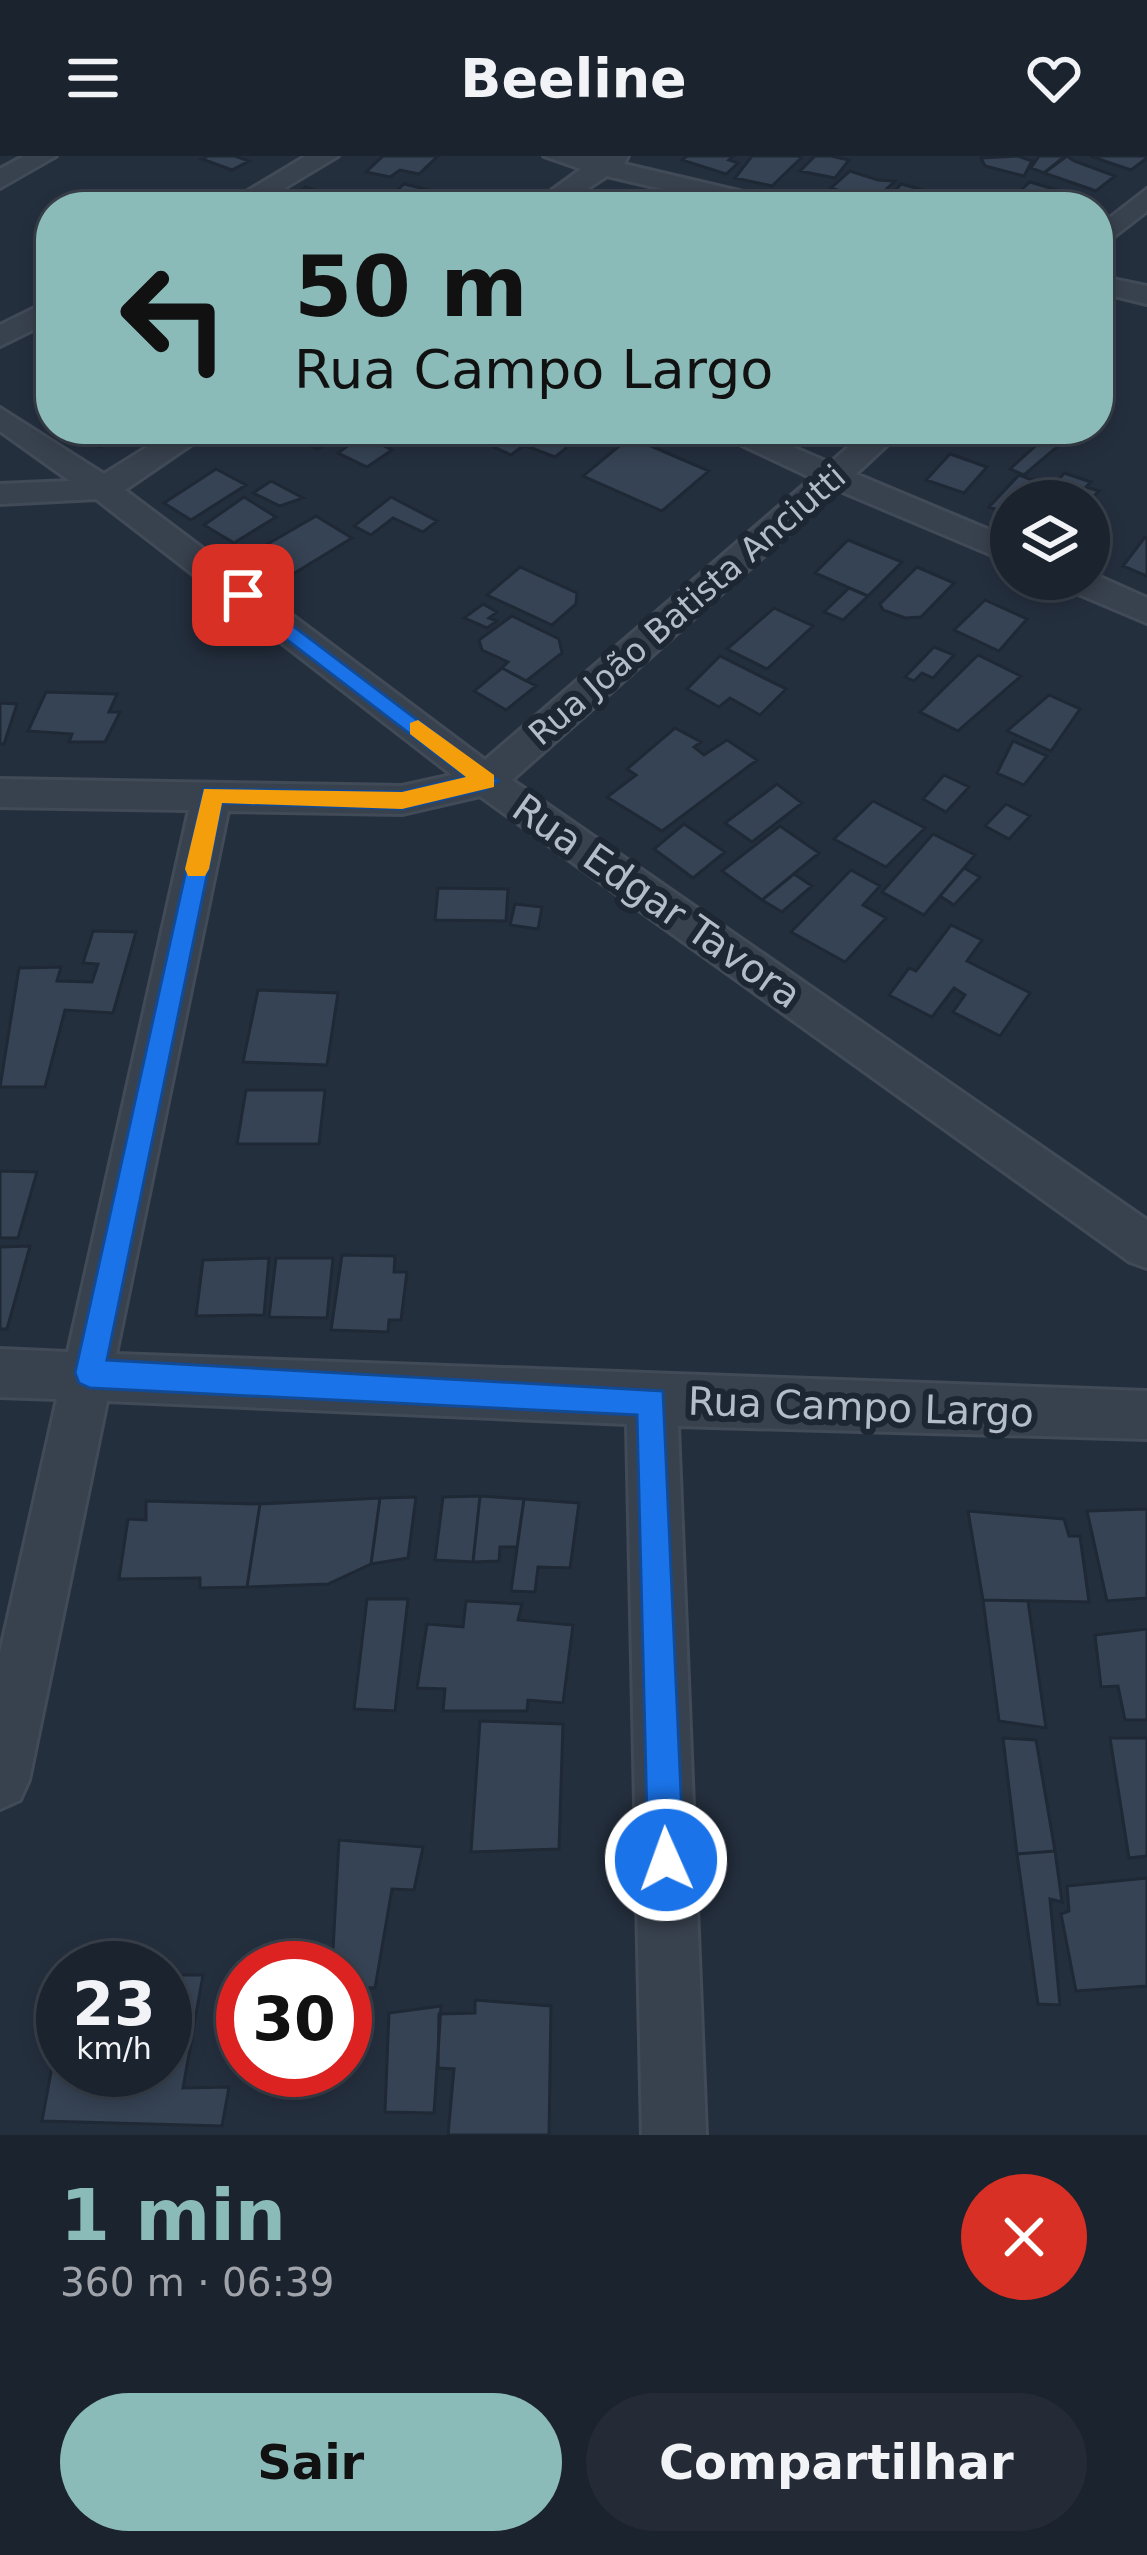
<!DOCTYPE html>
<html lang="pt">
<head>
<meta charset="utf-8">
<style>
  :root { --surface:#1b232e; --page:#242b36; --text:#f1f3f6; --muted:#a0a4aa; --line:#39404a; --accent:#8bbbb9 }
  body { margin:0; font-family:"DejaVu Sans",sans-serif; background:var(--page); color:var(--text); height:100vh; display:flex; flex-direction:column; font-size:45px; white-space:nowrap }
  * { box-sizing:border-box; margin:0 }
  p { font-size:39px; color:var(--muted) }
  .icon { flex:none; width:66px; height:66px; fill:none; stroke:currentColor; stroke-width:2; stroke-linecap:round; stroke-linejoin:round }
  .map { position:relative; height:1979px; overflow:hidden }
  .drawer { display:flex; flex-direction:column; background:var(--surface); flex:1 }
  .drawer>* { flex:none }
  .top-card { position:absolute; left:36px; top:36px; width:1077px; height:252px; border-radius:48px; box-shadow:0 6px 18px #0003,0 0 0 3px var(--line); background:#8bbbb9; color:#111; overflow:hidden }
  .controls { position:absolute; left:990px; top:324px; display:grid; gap:24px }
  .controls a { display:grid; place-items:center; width:120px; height:120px; border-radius:50%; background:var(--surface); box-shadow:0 6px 18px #0003,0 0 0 3px var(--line); font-size:60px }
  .speed { position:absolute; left:36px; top:1785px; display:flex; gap:24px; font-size:60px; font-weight:700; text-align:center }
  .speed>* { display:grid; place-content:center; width:156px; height:156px; border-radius:50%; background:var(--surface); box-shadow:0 6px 18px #0003,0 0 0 3px var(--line); line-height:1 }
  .speed small { font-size:30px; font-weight:400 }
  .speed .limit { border:18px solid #d22; background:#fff; color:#111 }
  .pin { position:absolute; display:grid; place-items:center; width:102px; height:102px; color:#fff; margin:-51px; border-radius:24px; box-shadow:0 6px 18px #0006 }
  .me { position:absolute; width:132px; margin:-66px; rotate:358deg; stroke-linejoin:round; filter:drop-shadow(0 0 9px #0008) }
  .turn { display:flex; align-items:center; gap:42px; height:252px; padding:0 60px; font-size:54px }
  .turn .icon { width:156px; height:156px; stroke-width:2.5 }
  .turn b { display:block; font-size:84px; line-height:102px }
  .round { display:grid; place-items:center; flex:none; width:126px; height:126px; border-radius:63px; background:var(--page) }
  .headline { display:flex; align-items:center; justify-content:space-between; height:204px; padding:0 60px }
  h1 { font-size:72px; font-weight:800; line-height:90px; color:var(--accent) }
  .cta { display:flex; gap:24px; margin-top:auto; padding:24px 60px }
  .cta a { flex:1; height:138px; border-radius:72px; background:var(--accent); color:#111; font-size:48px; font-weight:800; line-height:138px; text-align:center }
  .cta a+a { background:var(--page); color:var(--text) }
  header { display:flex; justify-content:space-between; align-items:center; height:156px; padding:0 60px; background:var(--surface); font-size:54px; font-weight:800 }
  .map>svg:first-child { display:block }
</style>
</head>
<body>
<header><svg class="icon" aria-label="menu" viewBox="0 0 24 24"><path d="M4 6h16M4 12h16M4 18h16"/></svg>Beeline<svg class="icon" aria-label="heart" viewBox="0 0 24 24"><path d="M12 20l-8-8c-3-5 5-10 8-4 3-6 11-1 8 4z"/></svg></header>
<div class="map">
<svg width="1147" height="1979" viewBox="0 0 1147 1979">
  <rect width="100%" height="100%" fill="#242f3e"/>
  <path fill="#364354" stroke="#1f2835" stroke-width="3" d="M208,0H235L249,5L232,14L202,3Z
    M383,0H438L419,18L400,14L390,21L366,16Z
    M687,0H734L729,4L738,7L726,18L682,4Z
    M752,0H798L801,2L772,30L735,22Z
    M815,0H831L849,4L835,22L800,15Z
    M1018,0L1032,5L1024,20L985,10L981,2Z
    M1039,0H1065L1044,17L1031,12Z
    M1067,0L1074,5L1115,20L1096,35L1044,17Z
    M1090,0H1147V2L1131,14Z
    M850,15L878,24L895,25L873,46L831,32Z
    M1030,26L1057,34L1040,51H1002Z
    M404,28L442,37L428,51H368L384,35L393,38Z
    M901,28L946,40L936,51L883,49Z
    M306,31L328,39L360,45L353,51H328L288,42Z
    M65,273H133L101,291Z
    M290,273H335L328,279L334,281L318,293L283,278Z
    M517,273L538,275L590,273L555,301L524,289L511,299L494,291Z
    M362,279L392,294L367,311L338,297Z
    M630,281L709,315L662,355L583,320Z
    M1042,284L1057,291L1024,319L1010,313Z
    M950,298L987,311L964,337L926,324Z
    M216,313L246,329L191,364L164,347Z
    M1064,317L1091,326L1086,331L1099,335L1089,345L1073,344L1079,338L1055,329Z
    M1019,319L1056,333L1046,345H1011V358L989,351Z
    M271,325L303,342L280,350L253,337Z
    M244,341L276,361L234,387L204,369Z
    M391,341L437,365L423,376L393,362L371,379L354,370Z
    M316,360L352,382L293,418L259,393Z
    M1145,381L1147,382V420L1123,410Z
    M848,384L902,406L868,440L815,417Z
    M520,411L577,437L576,448L552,469L487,439Z
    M917,411L954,427L921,461L905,462L883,454L880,448Z
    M849,432L868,440L843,464L824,456Z
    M985,444L1027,463L999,495L954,474Z
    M483,448L497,456L489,462L497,465L487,472L464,462Z
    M774,452L813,470L767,513L727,493Z
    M512,460L559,483L562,497L526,525L502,512L508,506L482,494L479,484Z
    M934,491L954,499L933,522L922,517L914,525L905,521Z
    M978,499L1021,520L958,575L920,556Z
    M720,500L786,533L760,559L730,542L719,551L687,533Z
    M502,512L536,530L506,554L474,535Z
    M46,536L117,538L109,556H120L105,586H69L72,578L28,575Z
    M1049,539L1080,553L1051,595L1007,575Z
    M0,547L17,548L4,588H0Z
    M675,572L701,586L694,591L704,599L727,584L757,604L662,675L607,641L636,619L627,613Z
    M1013,585L1047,600L1024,629L997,617Z
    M944,619L969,631L946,656L923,643Z
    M777,628L802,647L752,686L725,667Z
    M873,645L925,672L886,711L834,683Z
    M1006,648L1030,660L1009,683L985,670Z
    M684,668L725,696L693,722L654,693Z
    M780,670L819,697L762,744L722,715Z
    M933,678L975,699L924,759L882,736Z
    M964,712L980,721L954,749L940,740Z
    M851,714L880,730L863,749L886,762L845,806L791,776Z
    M794,718L812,730L782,756L762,744Z
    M438,732L508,733L506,765L435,764Z
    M515,748L542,751L538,773L510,769Z
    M951,769L982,784L967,805L1030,837L1000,880L953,856L965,839L954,832L932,861L889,839L909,812L916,815Z
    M93,775L136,776L113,857L65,854L45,931H0L19,812L61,811L57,825L92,826L98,808L83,807Z
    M258,834L338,837L327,909L243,906Z
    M246,934H325L319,988H237Z
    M0,1015L37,1016L18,1082H0Z
    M30,1090L7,1173H0V1091Z
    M342,1099L395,1100L394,1116H407L401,1164H389L388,1176L331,1174Z
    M269,1102L264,1159L196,1160L203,1104Z
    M276,1102H333L327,1162L269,1161Z
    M480,1340L524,1343L517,1391H500L499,1405L473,1406Z
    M480,1340L473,1406L435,1404L443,1341Z
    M416,1341L408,1402L371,1408L380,1342Z
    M380,1342L371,1408L328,1428L247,1431L260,1348Z
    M524,1343L579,1347L570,1412L538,1411L535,1436L511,1435Z
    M146,1345L260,1348L247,1431L200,1432V1422L119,1423L128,1363L146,1364Z
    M1147,1353V1442L1107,1445L1087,1355Z
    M968,1355L1064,1363L1069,1380H1080L1089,1446L983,1444Z
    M367,1443H408L395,1555L354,1553Z
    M983,1444L1028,1445L1046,1572L999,1565Z
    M466,1445L522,1448L518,1464L573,1469L563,1547L528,1544L527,1555H443L445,1533L417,1532L427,1468L463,1471Z
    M1147,1473V1564H1125L1118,1530L1101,1531L1095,1479Z
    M480,1565L563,1568L559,1693L471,1696Z
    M1003,1582L1036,1584L1055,1695L1017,1698Z
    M1110,1582H1147V1700L1129,1702Z
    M339,1684L423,1691L414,1734L392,1733L375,1832L345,1831V1812H332Z
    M1055,1695L1062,1746L1050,1743L1060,1849L1038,1848L1017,1698Z
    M1147,1722V1830L1076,1835L1061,1758L1069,1755L1067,1730Z
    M165,1819H203L183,1932L229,1931L222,1970L42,1965L63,1851V1914H165Z
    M475,1844L551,1850L549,1979H448L454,1913L438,1912L439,1858L475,1857Z
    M441,1850L434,1957L385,1956L389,1857Z"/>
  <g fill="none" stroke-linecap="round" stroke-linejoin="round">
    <g stroke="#414a57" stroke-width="6">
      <path id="street" d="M24,0H56L0,32V13Z
        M306,0H338L253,51H221Z
        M544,0H628L624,8L782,45L786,51H739L607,20L560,51H529L581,13Z
        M1147,33V55L1098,93V71Z
        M1098,120L1147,130V148L1098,136Z
        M51,144V165L0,190V169Z
        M0,252L104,318L176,273H214L125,334L485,604L812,322L708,273H751L830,307L869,273H904L856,318L1011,383V407L838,334L512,624L1147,1064V1112L1130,1106L480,640L402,658L228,655L116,1198L1147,1235V1283L678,1270L706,1979H642L627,1268L107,1245L29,1624L20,1644L0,1653V1497L57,1243L0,1241V1193L68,1196L189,654L0,651V623L402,630L452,619L96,343L0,348V328L70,325L0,275Z
        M1089,416L1147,442V467L1062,431L1057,423H1089Z"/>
    </g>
    <use href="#street" fill="#38414e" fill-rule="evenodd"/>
  </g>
  <path fill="#1a73e8" stroke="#114b97" stroke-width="3" d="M243,432L498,625L486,633L402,653L222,647L107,1204L663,1235L684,1704L678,1716L666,1722L653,1716L648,1704L637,1259L90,1232L79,1227L75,1217L204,633L402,636L466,621L235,444L232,439Z"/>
  <path fill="#f59e0b" d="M418,564L494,619V631L402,653L222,647L209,713L205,720H188L185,713L204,633L402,636L466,621L410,578V567Z"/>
  <g text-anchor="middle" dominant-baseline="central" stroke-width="12" stroke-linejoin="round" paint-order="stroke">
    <g font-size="33" fill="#b4bcc9" stroke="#1d2633">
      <text transform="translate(687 449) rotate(-41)">Rua João Batista Anciutti</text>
    </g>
    <g font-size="39" fill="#b4bcc9" stroke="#1d2633">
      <text transform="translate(657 745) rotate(35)">Rua Edgar Tavora</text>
      <text transform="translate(861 1251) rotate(2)">Rua Campo Largo</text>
    </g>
  </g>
</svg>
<div class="controls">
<a><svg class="icon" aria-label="layers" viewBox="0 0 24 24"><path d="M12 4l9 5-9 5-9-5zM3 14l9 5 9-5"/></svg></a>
</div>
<div class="speed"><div>23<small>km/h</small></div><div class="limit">30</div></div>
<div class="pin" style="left:243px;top:439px;background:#d93025"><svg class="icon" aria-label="arrive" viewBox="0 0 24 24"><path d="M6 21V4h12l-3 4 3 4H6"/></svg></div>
<svg class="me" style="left:666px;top:1704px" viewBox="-20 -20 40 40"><circle r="17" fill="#1a73e8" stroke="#fff" stroke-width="3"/><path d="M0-11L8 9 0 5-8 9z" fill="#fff"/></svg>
<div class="top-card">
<div class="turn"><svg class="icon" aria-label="left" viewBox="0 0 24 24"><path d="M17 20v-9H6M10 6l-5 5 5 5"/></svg><div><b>50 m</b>Rua Campo Largo</div></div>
</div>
</div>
<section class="drawer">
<div class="headline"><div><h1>1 min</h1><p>360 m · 06:39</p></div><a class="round" style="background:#d93025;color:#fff"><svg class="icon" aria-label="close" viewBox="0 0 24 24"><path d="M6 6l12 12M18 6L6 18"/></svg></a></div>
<div class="cta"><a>Sair</a><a>Compartilhar</a></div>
</section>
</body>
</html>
